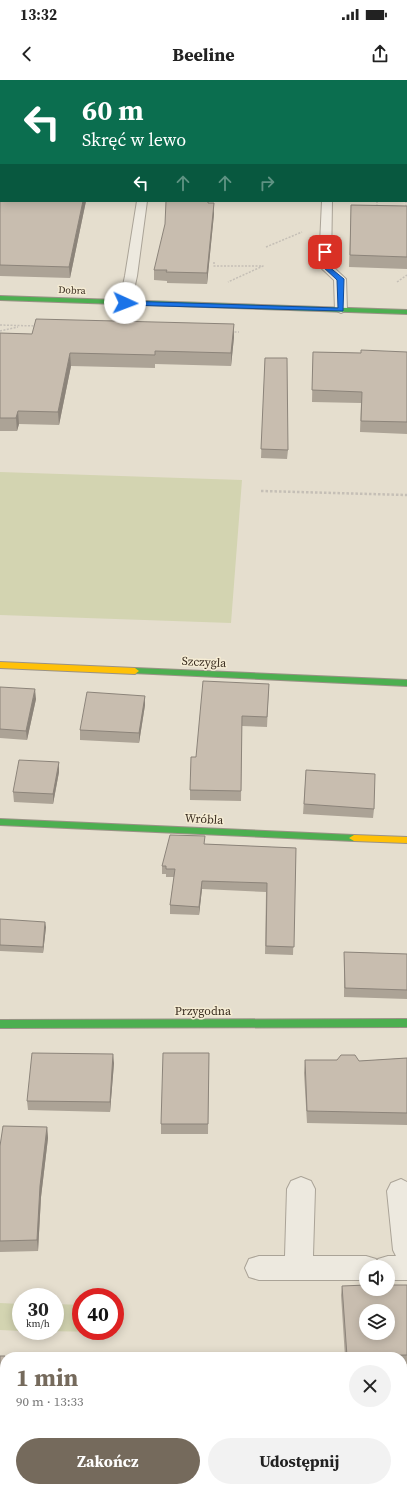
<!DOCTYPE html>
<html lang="pl">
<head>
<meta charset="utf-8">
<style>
  :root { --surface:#fff; --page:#f2f2f2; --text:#222; --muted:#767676; --accent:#756a5c }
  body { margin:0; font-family:"Source Serif 4",serif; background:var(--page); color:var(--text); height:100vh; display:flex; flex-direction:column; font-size:15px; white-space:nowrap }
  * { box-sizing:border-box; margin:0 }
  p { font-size:13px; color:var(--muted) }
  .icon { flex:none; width:22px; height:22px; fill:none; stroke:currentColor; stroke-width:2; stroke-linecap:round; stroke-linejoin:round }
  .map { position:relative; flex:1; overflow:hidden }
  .side { position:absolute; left:0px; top:1272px; width:407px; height:140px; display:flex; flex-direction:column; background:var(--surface); border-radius:16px 16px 0 0; box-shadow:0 2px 10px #0003 }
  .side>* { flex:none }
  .hud { position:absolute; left:0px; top:0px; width:407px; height:122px; box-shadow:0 2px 10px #0003; background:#0b6e4f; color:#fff; overflow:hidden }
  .fabs { position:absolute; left:359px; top:1180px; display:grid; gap:8px }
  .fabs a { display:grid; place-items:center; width:36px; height:36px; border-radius:50%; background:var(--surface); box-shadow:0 2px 10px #0003; font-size:20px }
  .speed { position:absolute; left:12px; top:1208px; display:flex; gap:8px; font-size:20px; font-weight:700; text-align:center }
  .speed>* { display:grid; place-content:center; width:52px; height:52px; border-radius:50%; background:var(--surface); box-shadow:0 2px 10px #0003; line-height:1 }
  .speed small { font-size:10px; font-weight:400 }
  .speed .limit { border:6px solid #d22; background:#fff; color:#111 }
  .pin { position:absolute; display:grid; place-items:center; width:34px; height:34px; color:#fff; margin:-17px; border-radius:8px; box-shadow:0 2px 6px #0006 }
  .me { position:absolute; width:44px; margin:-22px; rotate:92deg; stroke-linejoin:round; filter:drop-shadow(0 0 3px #0008) }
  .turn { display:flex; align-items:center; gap:14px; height:84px; padding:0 16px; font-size:18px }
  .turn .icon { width:52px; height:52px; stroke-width:2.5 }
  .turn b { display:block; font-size:28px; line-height:34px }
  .lanes { display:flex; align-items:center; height:38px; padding:0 16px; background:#0003; justify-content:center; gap:20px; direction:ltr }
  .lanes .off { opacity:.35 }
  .round { display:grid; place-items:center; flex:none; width:42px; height:42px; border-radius:21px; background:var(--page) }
  .headline { display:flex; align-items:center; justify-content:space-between; height:68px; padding:0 16px }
  h1 { font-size:24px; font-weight:700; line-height:30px; color:var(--accent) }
  .button { display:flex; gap:8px; margin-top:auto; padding:8px 16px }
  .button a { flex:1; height:46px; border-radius:24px; background:var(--accent); color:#fff; font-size:16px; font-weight:700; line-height:46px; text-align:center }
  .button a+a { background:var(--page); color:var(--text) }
  .status { display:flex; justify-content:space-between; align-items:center; height:28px; padding:0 20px; background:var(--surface); direction:ltr }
  .status svg { height:11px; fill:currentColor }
  header { display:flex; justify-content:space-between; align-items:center; height:52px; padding:0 16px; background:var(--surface); font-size:18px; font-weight:700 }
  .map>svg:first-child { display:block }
</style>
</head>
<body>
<div class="status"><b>13:32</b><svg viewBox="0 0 49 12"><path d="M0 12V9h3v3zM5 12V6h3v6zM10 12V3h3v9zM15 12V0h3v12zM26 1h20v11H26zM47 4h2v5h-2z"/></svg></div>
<header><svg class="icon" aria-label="back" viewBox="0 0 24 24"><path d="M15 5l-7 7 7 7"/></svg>Beeline<svg class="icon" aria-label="share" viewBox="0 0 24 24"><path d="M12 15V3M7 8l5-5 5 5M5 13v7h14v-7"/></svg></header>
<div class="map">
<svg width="407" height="1412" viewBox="0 0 407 1412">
  <rect width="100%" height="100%" fill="#e5dece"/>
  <path fill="#d3d4b1" d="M0,392L242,400L231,543L0,535Z
    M0,1223L21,1224V1251L0,1250Z
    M55,1224L81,1225V1251L110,1252L38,1251H55Z"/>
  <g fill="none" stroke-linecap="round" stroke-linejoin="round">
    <g stroke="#aaa397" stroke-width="2">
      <path id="lane" d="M137,121H147L137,196L131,223L125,226L119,223L125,196Z
        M322,121H332L331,185L346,199L347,230L341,233L335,230L334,200L319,186Z"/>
    </g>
    <g stroke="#aaa397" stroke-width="2">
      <path id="street" d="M301,1097L311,1101L315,1109L313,1176H366L376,1179L377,1181L378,1179L388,1176H396L393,1170L387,1111L391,1103L401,1099L407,1102V1200H388V1187H366V1200H259L249,1197L245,1188L249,1179L259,1176H285L287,1109L291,1101Z"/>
    </g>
    <g stroke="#9a9286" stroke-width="2">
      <path id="fast" d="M0,216L407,230V234L0,220Z
        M135,588L407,600V606L132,593L131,591L132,589Z
        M0,739L354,755L359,758L354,761L0,745Z
        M407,939V947L0,948V940Z"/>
    </g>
    <g stroke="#9a9286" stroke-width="2">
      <path id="slow" d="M0,582L135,588L139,591L135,594L0,588Z
        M354,755L407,757V763L354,761L349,758Z"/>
    </g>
    <path stroke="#c5bfb6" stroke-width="1.5" stroke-dasharray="2 1.5" stroke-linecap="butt" d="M210,1L213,0
      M388,1L390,0
      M377,121V128
      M406,121V129
      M266,167L302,152
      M214,182V186H263L228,202
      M397,202L407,195
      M0,245L36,246
      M0,251L18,247
      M231,252H239"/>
    <path stroke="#c5bfb6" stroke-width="2.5" stroke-dasharray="2.5 2" stroke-linecap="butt" d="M261,411L407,415"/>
    <use href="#lane" fill="#ede9df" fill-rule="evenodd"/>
    <use href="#street" fill="#ede9df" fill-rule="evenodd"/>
    <use href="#fast" fill="#4caf50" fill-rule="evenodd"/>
    <use href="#slow" fill="#ffc107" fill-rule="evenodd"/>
  </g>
  <path fill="#aca396" d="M0,0H128V1H1V121H86L70,198L0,196Z
    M390,0H407V70H406V1H390Z
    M209,123L214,134L207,204L167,203V201L154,200V190Z
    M351,125L407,126V189L349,187Z
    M234,244V257L231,286L155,284V288L71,286L59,345L19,344L17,351H0V253L32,254Z
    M313,272L361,273L407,272V354L360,352L361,323L312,322Z
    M265,278L288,370L287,379L261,378Z
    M269,604L267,647L242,646L241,721L190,720V710L196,677Z
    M0,607L36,619L27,660L0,658Z
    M145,616V625L139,663L80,660V650Z
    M59,682V692L53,724L14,722L13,712Z
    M306,690L374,729L373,738L303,734Z
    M205,764L296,768L293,875L265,874L266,812L202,809L199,835L170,834V825L174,797H166V794H162V786Z
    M0,839L46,847L43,873L0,871Z
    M344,872L407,874V919L344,917Z
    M209,973L208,1054H161V1044Z
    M407,978V1045L307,1043L304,993L305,980L359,981Z
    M114,983L110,1032L28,1030L27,1021Z
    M47,1047L48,1058L41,1117L38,1171L0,1172V1066Z
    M407,1205V1284H402V1277H345L341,1215L342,1206Z
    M264,1407H337L338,1412H265Z
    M399,1407H402L407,1412H400Z"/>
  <path fill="#8c847a" d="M83,121H86L70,198L69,187Z
    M214,123V134L207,204V193Z
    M234,244V257L231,286V273Z
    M70,273L71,286L59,345L58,332Z
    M18,331L19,344L17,351L16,338Z
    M35,609L36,619L27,660L26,651Z
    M145,616V625L139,663V653Z
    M59,682V692L53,724V714Z
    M202,801V809L199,835V827Z
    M45,842L46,847L43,873V867Z
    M113,974L114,983L110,1032V1022Z
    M47,1047L48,1058L41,1117L38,1171L37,1160L40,1106Z
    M5,1278V1306L0,1352V1324Z"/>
  <path fill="#c8bdaf" stroke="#8c847a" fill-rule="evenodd" d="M0,0H126L125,1H1V121H83L69,187L0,185Z
    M255,0H294V1H254Z
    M392,0H407V60H406V1H392Z
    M166,121H208V123H214L207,193L166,192L167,190H154L165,144Z
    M351,125L407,126V177L350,175Z
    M36,239L234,244L231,273L155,271V275L70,273L58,332L18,331L16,338H0V253L32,254Z
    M361,270L407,272V342L361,341L362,312L312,310L313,272L361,273Z
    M265,278H287L288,370L261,369Z
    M203,601L269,604L267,637L242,636L241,711L190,710L191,677H196Z
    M0,607L35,609L26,651L0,649Z
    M87,612L145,616L139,653L80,650Z
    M19,680L59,682L53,714L13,712Z
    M306,690L375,694L374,729L304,724Z
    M170,755L205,756L204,764L296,768L294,867L266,866L267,803L202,801L199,827L170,825L175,789H166V786H162Z
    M0,839L45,842L43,867L0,865Z
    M344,872L407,874V910L345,908Z
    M32,973L113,974L110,1022L27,1021Z
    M163,973H209L208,1044H161Z
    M341,975H355L359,981L407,978V1033L307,1031L305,980H337Z
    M3,1046L47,1047L40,1106L37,1160L0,1161V1066Z
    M366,1205V1209H388V1205H407V1275L347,1276L342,1206ZM366,1231H388V1253H366Z
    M0,1276H5L0,1324Z
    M402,1362H407V1412H402Z
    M266,1407H337L338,1412H266Z"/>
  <path fill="#1a73e8" stroke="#114b97" d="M325,170L329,172L328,186L344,199L343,231L125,225L122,223L125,221L338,228L337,200L322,186V172Z"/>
  <g text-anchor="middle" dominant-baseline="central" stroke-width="3" stroke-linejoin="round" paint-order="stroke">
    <g font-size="10" fill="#392c1f" stroke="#f5ecd4">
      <text transform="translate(72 210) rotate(2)">Dobra</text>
    </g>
    <g font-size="12" fill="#392c1f" stroke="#f5ecd4">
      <text transform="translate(204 582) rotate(3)">Szczygla</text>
      <text transform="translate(204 739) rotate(3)">Wróbla</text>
      <text x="203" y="931">Przygodna</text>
    </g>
  </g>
</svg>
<div class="fabs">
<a><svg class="icon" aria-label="sound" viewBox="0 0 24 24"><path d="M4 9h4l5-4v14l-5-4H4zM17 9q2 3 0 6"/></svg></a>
<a><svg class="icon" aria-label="layers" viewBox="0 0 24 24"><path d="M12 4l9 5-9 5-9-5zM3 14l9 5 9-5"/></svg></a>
</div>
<div class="speed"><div>30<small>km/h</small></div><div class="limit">40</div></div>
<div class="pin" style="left:325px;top:172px;background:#d93025"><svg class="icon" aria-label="arrive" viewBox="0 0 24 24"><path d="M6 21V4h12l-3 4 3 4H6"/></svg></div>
<svg class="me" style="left:125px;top:223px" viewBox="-20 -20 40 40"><circle r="19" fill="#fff"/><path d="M0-13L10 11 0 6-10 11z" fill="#1a73e8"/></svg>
<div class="hud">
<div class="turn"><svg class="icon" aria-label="left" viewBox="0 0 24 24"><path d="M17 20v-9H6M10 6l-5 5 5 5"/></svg><div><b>60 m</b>Skręć w lewo</div></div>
<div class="lanes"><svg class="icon" aria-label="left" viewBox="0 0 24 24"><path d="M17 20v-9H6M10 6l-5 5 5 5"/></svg><svg class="icon off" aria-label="ahead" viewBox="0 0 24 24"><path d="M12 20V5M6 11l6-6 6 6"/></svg><svg class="icon off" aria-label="ahead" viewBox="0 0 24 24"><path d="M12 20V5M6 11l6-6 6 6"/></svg><svg class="icon off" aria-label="right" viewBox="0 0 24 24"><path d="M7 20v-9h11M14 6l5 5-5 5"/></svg></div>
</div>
<section class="side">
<div class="headline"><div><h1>1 min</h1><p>90 m · 13:33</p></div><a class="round"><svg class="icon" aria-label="close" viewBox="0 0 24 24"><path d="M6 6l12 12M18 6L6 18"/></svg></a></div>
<div class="button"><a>Zakończ</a><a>Udostępnij</a></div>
</section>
</div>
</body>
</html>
